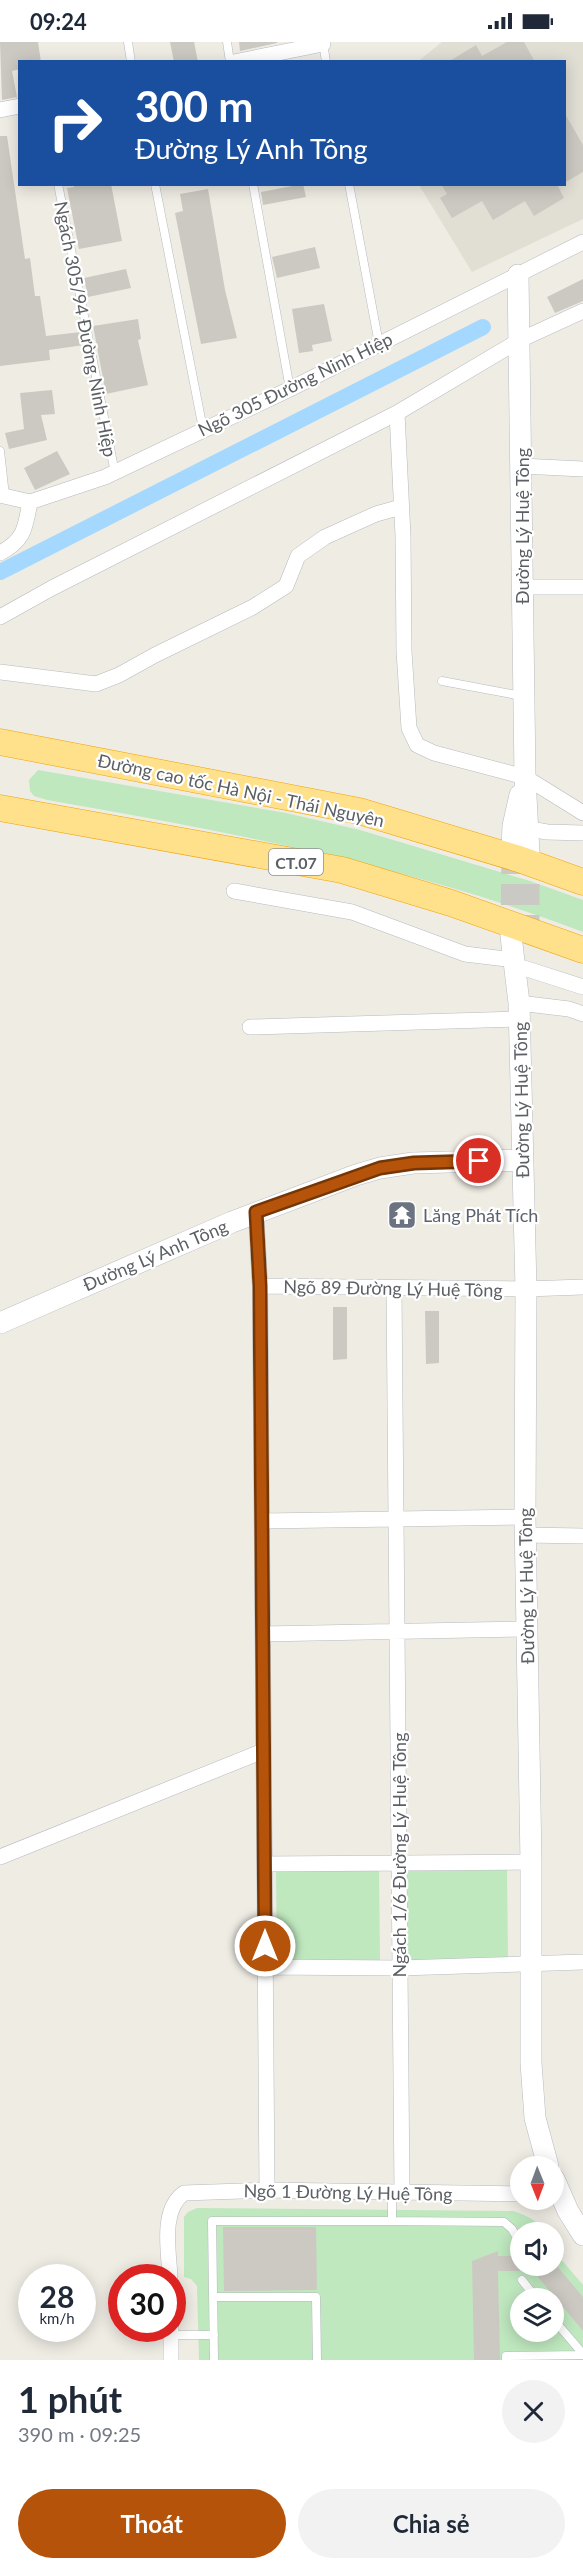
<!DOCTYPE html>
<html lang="vi">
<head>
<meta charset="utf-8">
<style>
  :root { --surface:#fff; --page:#f2f2f3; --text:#1f2937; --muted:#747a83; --accent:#b45309 }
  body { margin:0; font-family:Lato,sans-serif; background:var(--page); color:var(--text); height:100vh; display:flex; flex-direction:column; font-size:22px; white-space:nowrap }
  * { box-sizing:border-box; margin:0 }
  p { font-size:20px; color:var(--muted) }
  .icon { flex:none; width:33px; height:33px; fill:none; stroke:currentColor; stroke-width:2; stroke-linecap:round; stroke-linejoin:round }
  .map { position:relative; height:2318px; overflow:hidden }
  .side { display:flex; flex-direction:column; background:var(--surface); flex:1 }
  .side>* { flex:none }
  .top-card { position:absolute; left:18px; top:18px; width:548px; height:126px; border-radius:0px; box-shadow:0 3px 15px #0003; background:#1a4fa0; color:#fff; overflow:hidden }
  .needle { width:39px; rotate:179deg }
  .tools { position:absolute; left:510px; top:2114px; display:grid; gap:12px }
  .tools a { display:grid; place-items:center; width:54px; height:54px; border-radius:50%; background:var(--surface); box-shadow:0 3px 15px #0003; font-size:30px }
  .speed { position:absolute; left:18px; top:2222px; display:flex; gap:12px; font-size:30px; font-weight:700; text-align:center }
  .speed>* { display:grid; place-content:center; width:78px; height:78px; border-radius:50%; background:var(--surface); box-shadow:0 3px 15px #0003; line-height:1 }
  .speed small { font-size:15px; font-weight:400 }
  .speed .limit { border:9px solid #d22; background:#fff; color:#111 }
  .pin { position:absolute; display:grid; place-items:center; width:51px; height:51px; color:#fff; margin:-26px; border:3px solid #fff; border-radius:50%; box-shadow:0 2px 6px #0007 }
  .me { position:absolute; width:66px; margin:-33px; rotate:0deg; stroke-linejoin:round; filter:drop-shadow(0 0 4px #0008) }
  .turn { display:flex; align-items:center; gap:21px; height:126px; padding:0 18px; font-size:27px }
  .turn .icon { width:78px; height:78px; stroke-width:2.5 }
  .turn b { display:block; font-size:42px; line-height:51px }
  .round { display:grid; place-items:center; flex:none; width:63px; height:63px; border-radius:32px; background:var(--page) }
  .headline { display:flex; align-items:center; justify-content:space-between; height:102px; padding:0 18px }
  h1 { font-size:36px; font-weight:700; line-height:45px }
  .primary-button { display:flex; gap:12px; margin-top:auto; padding:12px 18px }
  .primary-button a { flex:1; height:69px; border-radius:36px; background:var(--accent); color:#fff; font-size:24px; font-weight:700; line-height:69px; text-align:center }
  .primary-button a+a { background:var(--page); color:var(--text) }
  .status { display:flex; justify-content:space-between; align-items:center; height:42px; padding:0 30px; background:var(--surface); direction:ltr }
  .status svg { height:16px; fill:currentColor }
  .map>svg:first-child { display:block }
</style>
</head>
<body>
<div class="status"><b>09:24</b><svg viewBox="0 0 49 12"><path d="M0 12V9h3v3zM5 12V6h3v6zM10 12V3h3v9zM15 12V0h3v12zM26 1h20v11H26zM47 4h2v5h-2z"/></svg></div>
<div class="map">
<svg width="583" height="2318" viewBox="0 0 583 2318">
  <rect width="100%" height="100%" fill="#efece4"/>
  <path fill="#e1ded4" d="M442,0H583V177L472,230L419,143L564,142V20H417Z"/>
  <path fill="#bfe8bf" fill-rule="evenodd" d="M38,728L286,771L360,788L530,839L583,858V890C407,823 231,790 47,758L34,754L30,749L29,738Z
    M379,1827L380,1918L277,1919L276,1828Z
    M507,1828L508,1919L406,1920L405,1829Z
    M197,2166L513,2169C525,2173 538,2178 544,2190H520V2223H554V2209L583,2243V2318H199L197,2244L191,2237L184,2235V2175L188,2170ZM520,2256H554V2289H520Z"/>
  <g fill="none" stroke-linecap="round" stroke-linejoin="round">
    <path stroke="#a4d8ff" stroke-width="16" d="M0,530L483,285"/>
  </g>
  <path fill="#ccc9c3" d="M0,0H38L41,20H20V27L12,29L17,55L2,58Z
    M170,0H194L198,20H174Z
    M239,0H277V1L240,9Z
    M507,0H524L535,20H448L476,3L482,14Z
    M564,70L583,103V130L564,141Z
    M0,94H7L25,217L30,216L35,254H40L46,294L81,290L84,303L49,308L50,318L0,324Z
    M74,142H111L122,199L79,207L67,146L74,145Z
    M303,142L306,155L263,163L261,150Z
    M441,142H557L564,156L534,174L525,159L493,178L482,159L452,176L440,156L447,152Z
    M208,147L225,248L237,296L201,302L175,171L183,169L180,152Z
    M315,205L320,226L277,236L272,215Z
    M126,227L131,246L88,255L84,236Z
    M583,237V259L555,271L547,255Z
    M324,262L332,299L312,303L313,309L299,311L292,267Z
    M138,277L141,297L138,298L148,343L106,352L93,284Z
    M52,348L55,372L41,373L47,398L9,407L5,391L24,387L20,351Z
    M57,409L70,432L35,448L24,426Z
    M333,1265H347V1317L333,1318Z
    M425,1269H439V1321L426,1322Z
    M223,2185H316L317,2248L224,2249Z
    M498,2209V2214H520V2229H498L500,2318H474L472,2219Z
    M528,2223H556L583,2255V2289Z"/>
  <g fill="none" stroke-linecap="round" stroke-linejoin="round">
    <path stroke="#cac9c4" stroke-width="21" stroke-dasharray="21 10" stroke-linecap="butt" d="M529,811V898
      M511,894L512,806"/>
    <g stroke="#b6babe" stroke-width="9">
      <path id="lane" d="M128,0L131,20
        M227,0L230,20
        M323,0L326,20
        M58,142L115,431
        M155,142L203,387
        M253,142L290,347
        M349,142L379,302
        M0,409L5,454
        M442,639L522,654
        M392,2150V2179L504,2180L512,2187L520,2201
        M522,2238L536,2256
        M213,2255H316L317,2318
        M554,2278L583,2312
        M171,2293H214
        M214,2318L212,2179H392
        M506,2318V2314L583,2313"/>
    </g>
    <g stroke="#b6babe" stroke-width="16">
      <path id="street" d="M234,20L323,2
        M0,68L20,64
        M397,371L403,494L404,609L409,686L417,703L434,711L525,735L583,771
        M521,424L583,427
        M0,453L30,460L105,435L290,347L583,200
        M0,511C25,498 25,486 30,460
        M522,545H583
        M0,575L52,546L397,371L520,298L583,269
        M0,630L96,642L119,633L155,613L253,565L286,544L298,514L325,495L376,472L401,465
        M519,785L547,790L583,791
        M234,849L352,870L465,912L514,918
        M524,926L583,945
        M519,961L569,967L583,972
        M250,985L519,977
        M256,1170L260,1244L267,2148
        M260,1244L526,1247L583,1245
        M394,1246L396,1477L525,1475
        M262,1479L396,1477L402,2150
        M525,1493L583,1494
        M263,1592L526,1587
        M0,1815L263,1709
        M264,1822L531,1820
        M265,1925L400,1926L583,1920
        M170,2235C169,2210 160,2168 184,2151L267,2148L520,2152
        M171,2286V2318"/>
    </g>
    <g stroke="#b7bbc0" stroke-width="22">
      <path id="secondary" d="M518,233L525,735L529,811
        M512,806L513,784L520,753
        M511,894L519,961L526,1247L525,1475L531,1820V2021L535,2076L548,2124
        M0,1281L232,1180L356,1133L380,1126L413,1121L522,1118
        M554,2137L568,2169L583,2193"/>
    </g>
    <g stroke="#f3a300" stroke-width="27">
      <path id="highway" d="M0,700L359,769L519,817L583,840
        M0,766L342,828L451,861L583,908"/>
    </g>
    <use href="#lane" stroke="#fff" stroke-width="8"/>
    <use href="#street" stroke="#fff" stroke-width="15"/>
    <use href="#secondary" stroke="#fff" stroke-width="21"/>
    <use href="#highway" stroke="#ffe08b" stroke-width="26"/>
  </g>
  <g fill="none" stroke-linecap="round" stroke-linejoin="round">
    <g stroke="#753606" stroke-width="15">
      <path id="route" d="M265,1904L260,1244L256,1170L380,1126L414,1121L479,1119"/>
    </g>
    <use href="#route" stroke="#b45309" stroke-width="10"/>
  </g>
  <defs>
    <g id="temple-square" transform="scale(1.5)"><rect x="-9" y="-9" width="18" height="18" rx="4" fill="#6b7280" stroke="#fff"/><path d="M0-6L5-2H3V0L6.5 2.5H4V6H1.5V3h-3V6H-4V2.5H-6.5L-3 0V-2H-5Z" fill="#fff"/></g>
  </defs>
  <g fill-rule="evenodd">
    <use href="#temple-square" x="402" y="1173"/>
  </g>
  <g text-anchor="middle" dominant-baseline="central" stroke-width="4.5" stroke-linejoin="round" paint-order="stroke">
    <rect fill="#fff" stroke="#8d9093" stroke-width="1.5" x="269" y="807" width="54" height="26" rx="4.5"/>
    <g font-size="16" font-weight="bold" fill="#5c6065">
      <text x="296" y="820">CT.07</text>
    </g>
    <g font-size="18" fill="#5c6065" stroke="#fff">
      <text transform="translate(86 287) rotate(79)">Ngách 305/94 Đường Ninh Hiệp</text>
      <text transform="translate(295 342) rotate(-26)">Ngõ 305 Đường Ninh Hiệp</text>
      <text transform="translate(522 484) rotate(-90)">Đường Lý Huệ Tông</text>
      <text transform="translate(241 748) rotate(12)">Đường cao tốc Hà Nội - Thái Nguyên</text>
      <text transform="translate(521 1058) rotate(-91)">Đường Lý Huệ Tông</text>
      <text transform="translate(155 1213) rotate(-23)">Đường Lý Anh Tông</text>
      <text transform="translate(393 1246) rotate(1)">Ngõ 89 Đường Lý Huệ Tông</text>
      <text transform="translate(526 1544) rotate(-91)">Đường Lý Huệ Tông</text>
      <text transform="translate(399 1813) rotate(-90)">Ngách 1/6 Đường Lý Huệ Tông</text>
      <text transform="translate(348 2150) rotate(1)">Ngõ 1 Đường Lý Huệ Tông</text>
    </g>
    <g font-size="18" fill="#5b616d" stroke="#fff" text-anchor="start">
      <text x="423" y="1173">Lăng Phát Tích</text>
    </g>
  </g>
</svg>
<div class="tools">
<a><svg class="needle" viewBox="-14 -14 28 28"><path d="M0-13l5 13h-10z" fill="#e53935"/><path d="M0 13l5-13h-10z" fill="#747a83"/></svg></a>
<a><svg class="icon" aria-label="sound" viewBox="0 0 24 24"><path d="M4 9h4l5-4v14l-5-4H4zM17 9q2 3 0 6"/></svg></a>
<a><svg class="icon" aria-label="layers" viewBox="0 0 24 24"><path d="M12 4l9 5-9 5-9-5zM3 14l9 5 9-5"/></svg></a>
</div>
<div class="speed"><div>28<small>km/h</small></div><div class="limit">30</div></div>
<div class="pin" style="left:479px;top:1119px;background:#d93025"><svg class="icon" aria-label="arrive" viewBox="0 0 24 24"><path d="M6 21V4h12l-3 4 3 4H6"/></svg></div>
<svg class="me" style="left:265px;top:1904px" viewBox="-20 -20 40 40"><circle r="17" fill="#b45309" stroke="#fff" stroke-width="3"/><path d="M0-11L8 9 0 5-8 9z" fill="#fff"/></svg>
<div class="top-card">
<div class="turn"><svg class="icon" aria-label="right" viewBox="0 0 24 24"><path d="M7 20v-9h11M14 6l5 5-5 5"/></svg><div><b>300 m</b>Đường Lý Anh Tông</div></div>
</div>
</div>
<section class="side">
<div class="headline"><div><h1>1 phút</h1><p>390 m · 09:25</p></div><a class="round"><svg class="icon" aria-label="close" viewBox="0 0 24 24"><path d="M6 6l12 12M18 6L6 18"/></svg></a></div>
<div class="primary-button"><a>Thoát</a><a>Chia sẻ</a></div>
</section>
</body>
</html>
